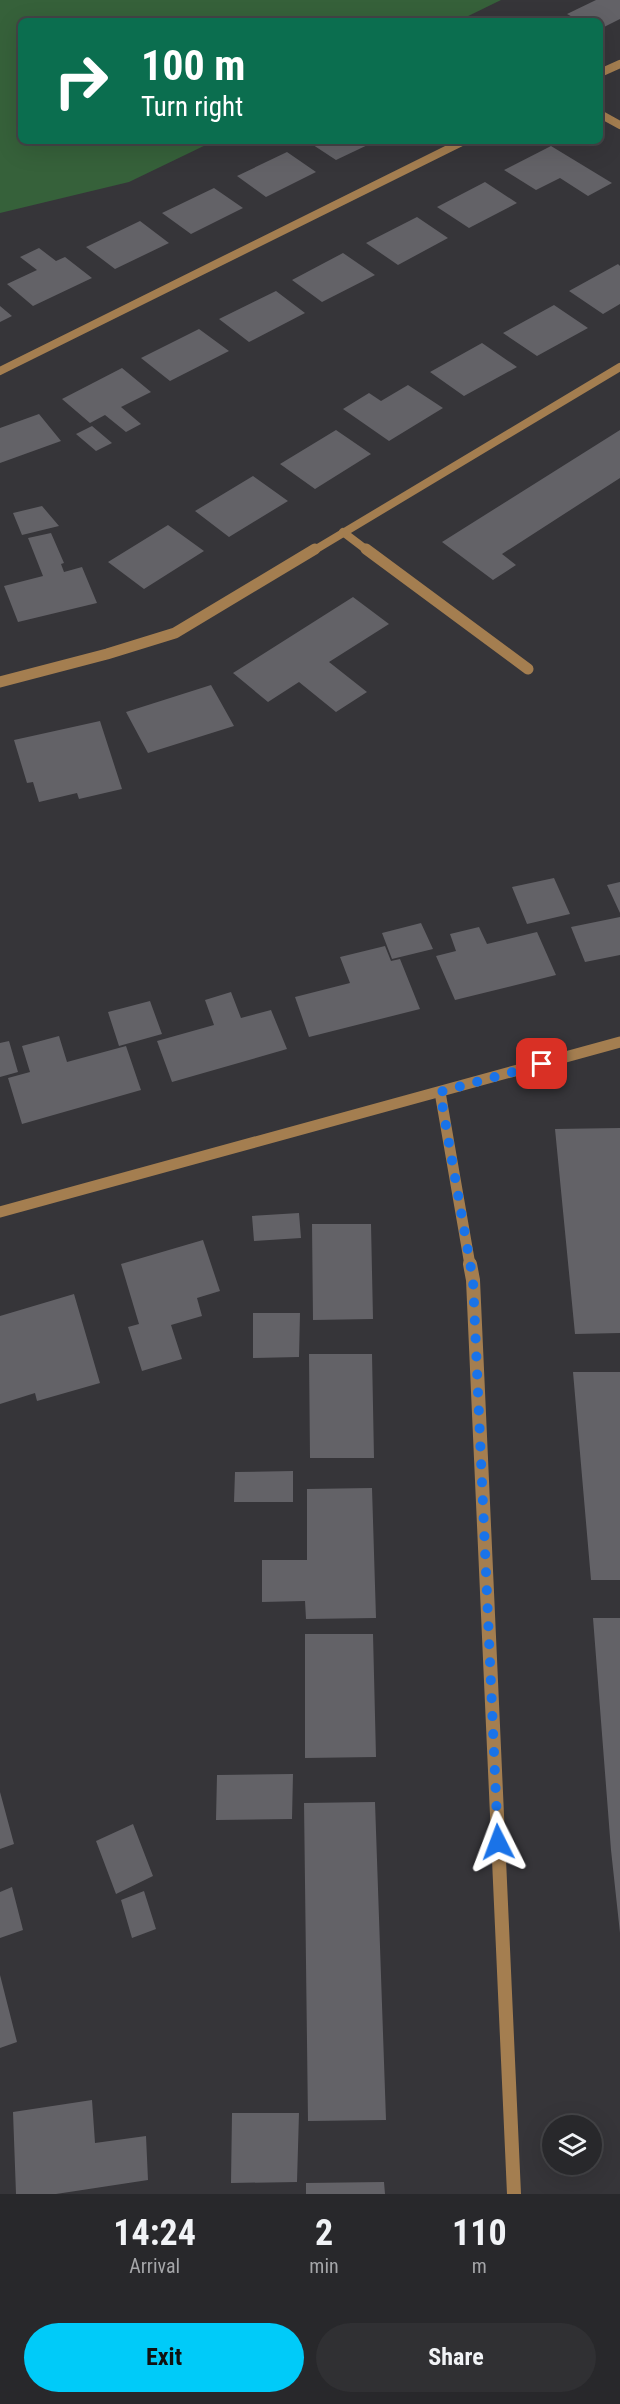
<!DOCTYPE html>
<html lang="en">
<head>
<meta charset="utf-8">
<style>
  :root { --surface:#28282b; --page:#303033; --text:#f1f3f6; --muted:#a5a6a9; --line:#444447; --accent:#00cbf9 }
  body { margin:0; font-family:"Roboto Condensed",sans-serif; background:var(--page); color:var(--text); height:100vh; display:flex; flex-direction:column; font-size:22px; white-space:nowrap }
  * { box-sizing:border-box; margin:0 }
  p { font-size:20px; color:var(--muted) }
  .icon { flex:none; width:33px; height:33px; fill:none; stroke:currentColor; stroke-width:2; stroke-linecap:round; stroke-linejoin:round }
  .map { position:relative; height:2194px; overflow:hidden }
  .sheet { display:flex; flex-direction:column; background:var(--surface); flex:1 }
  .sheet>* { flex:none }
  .guide { position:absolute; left:18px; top:18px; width:585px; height:126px; border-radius:9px; box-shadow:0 6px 24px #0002,0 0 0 2px var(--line); background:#0b6e4f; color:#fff; overflow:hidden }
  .buttons { position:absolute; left:542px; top:2115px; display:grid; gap:12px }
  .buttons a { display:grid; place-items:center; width:60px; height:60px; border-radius:50%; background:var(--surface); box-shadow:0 6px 24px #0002,0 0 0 2px var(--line); font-size:30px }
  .pin { position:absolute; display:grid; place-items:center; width:51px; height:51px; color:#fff; margin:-26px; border-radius:12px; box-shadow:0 3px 9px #0006 }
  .me { position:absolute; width:66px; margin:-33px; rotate:357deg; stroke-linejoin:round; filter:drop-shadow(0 0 4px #0008) }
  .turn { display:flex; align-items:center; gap:21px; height:126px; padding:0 24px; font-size:27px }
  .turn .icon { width:78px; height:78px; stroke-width:2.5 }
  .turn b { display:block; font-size:42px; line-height:51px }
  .eta { display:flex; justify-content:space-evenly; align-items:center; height:102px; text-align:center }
  .eta b { font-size:36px; font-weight:700; line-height:42px }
  .cta { display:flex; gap:12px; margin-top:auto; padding:12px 24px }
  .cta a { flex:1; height:69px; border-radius:36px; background:var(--accent); color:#111; font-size:24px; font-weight:700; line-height:69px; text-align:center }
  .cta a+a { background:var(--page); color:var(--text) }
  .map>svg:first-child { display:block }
</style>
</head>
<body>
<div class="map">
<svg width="620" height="2194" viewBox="0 0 620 2194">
  <rect width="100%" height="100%" fill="#363539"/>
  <path fill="#36613a" d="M0,0H501L458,21H21V141H214L129,182L0,213Z"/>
  <path fill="#636267" d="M596,0H620V19L600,29V21H580L567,14Z
    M307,141H376L336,160Z
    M551,146L612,183L588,196L560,178L536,190L504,170Z
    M287,152L316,172L266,197L237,176Z
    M485,182L517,203L469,228L437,207Z
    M214,188L243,208L191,234L162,213Z
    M417,217L448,238L398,265L366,243Z
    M140,221L169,243L115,269L86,247Z
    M39,248L56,261L65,257L92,278L33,306L7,284L37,270L20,257Z
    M343,253L375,275L322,302L292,280Z
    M618,264L620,266V304L603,314L569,291Z
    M276,291L305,313L249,342L219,319Z
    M554,305L588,328L537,356L503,333Z
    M0,306L12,316L0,322Z
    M199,329L229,351L170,381L141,358Z
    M482,343L517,367L464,396L430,372Z
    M122,368L151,392L121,407L141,424L126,432L105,415L90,423L62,399Z
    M408,385L443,408L389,441L343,409L369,393L381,401Z
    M39,414L61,441L0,463V428Z
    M92,426L112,443L96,451L76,434Z
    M336,430L371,454L315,489L280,464Z
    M620,430V478L502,554L516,565L493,580L442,542Z
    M253,476L288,501L229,537L195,511Z
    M42,506L59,526L22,535L13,513Z
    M168,525L204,551L144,589L108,562Z
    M51,533L64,563L61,564L64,572L82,567L97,603L18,622L4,586L43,576L28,538Z
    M353,597L389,624L329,662L367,692L336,712L299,682L268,702L233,673Z
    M211,685L234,726L148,753L126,712Z
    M100,721L122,789L79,799L77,793L39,802L33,782L27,783L14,740Z
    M554,878L570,914L527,924L512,887Z
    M620,882V913L607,885Z
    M620,917V955L585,962L571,927Z
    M421,923L433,949L392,959L382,933Z
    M479,927L487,944L537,932L556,975L455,1000L436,956L456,951L450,934Z
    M385,946L391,961L400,959L420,1009L309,1037L295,997L350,983L340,957Z
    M231,992L241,1018L271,1010L287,1049L172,1082L157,1041L214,1025L205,1000Z
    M150,1001L162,1034L119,1046L108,1012Z
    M59,1036L67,1062L126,1046L141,1090L22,1124L8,1078L30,1072L22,1046Z
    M9,1041L18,1072L0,1077V1043Z
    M620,1128V1333L575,1334L555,1129Z
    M299,1213L301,1238L254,1241L252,1216Z
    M312,1224H371L373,1319L313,1320Z
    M203,1240L220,1291L197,1298L202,1316L171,1325L182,1359L142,1371L128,1327L139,1324L121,1264Z
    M74,1294L100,1383L37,1401L35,1393L0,1404V1316Z
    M253,1313H300L299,1357L253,1358Z
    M309,1354H372L374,1458H310Z
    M573,1372H620V1580H591Z
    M293,1471V1502H234L235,1472Z
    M372,1488L376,1618L306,1619L305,1601L262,1602V1560H307V1489Z
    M593,1618H620V1933L611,1850Z
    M305,1634H373L376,1757L305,1758Z
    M293,1774L292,1819L216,1820L217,1775Z
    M0,1792L14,1844L0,1849Z
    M375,1802L386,2120L308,2121L304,1803Z
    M133,1824L153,1876L116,1894L96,1841Z
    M12,1887L23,1930L0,1938V1892Z
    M144,1891L156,1929L132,1938L121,1900Z
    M0,1975L17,2042L0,2048Z
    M92,2100L95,2143L146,2136L148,2180L56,2194H16L13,2112Z
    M232,2113H299L297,2182L231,2183Z
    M384,2182L385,2194H306V2183Z"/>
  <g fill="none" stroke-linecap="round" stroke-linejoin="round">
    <path stroke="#a47e50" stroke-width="8" d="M343,532L368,551"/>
    <path stroke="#a47e50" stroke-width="11" d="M366,549L528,669"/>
    <path stroke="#a47e50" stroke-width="8" d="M600,73L620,64
      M600,114L620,125
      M0,371L464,141
      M313,551L620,367"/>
    <path stroke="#a47e50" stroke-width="11" d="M0,682L107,654L175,633L315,549
      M440,1092L470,1265
      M0,1212L620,1042"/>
    <path stroke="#a47e50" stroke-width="14" d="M470,1264L473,1280L514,2194"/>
  </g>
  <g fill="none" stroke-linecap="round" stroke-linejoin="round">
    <path stroke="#1a73e8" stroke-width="10" stroke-dasharray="0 18" d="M498,1842L473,1280L440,1092L542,1064"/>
  </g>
</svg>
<div class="buttons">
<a><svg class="icon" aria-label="layers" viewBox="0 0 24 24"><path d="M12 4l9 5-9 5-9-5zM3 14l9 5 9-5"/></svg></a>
</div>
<div class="pin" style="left:542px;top:1064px;background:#d93025"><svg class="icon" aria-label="arrive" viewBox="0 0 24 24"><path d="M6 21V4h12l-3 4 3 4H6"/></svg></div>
<svg class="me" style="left:498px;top:1842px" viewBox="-20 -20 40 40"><path d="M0-17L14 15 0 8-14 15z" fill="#1a73e8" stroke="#fff" stroke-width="4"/></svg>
<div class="guide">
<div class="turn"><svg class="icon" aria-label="right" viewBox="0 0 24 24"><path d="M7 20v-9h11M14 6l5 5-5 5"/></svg><div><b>100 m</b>Turn right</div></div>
</div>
</div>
<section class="sheet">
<div class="eta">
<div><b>14:24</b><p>Arrival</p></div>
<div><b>2</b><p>min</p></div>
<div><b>110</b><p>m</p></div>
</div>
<div class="cta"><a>Exit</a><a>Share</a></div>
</section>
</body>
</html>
